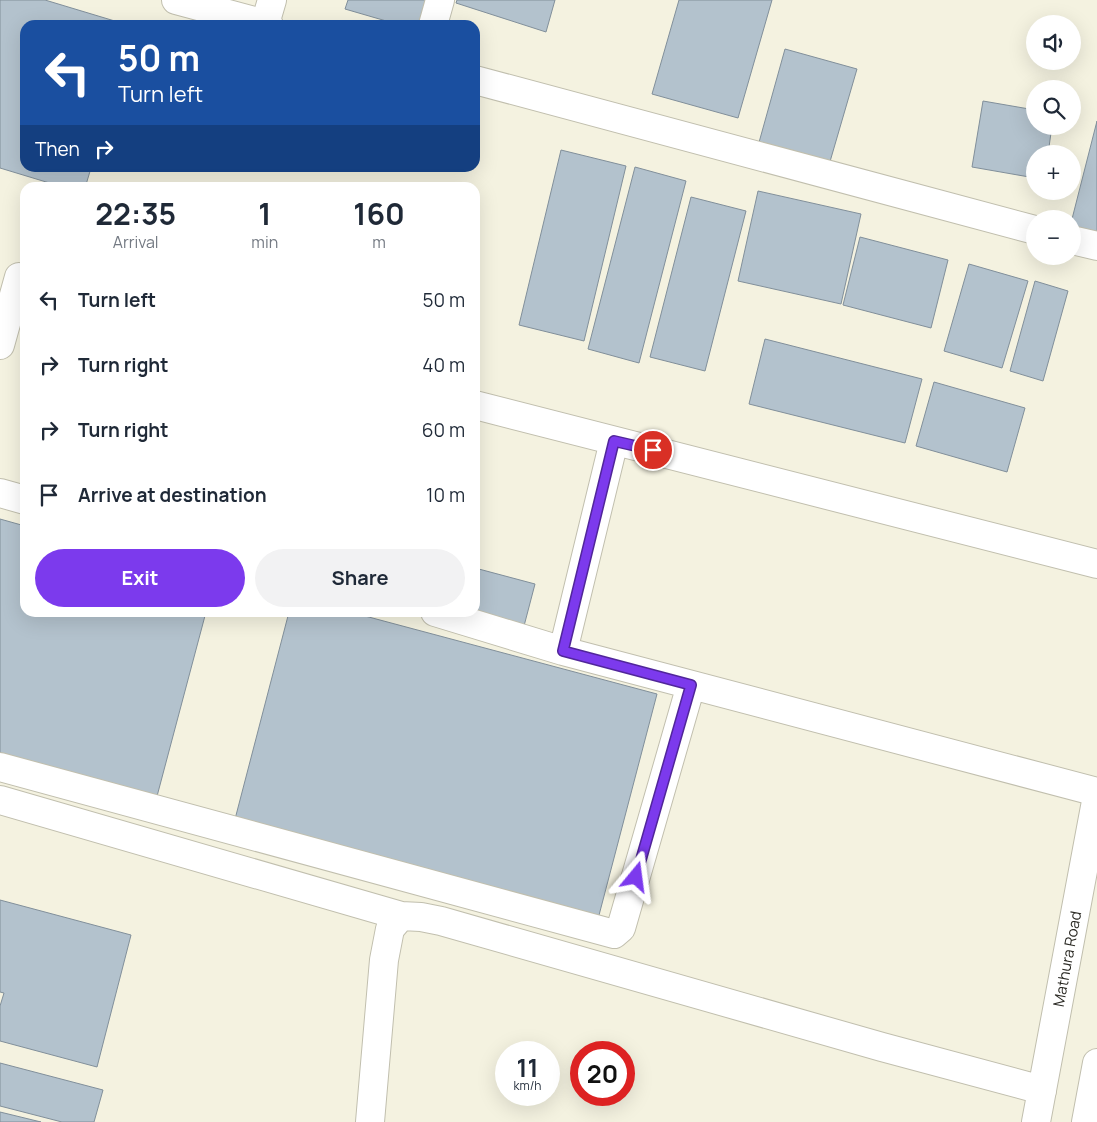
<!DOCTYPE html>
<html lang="en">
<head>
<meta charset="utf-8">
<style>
  :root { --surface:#fff; --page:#f2f2f3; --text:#1f2937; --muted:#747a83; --accent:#7c3aed }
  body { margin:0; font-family:Manrope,sans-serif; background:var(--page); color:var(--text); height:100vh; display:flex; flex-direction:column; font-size:19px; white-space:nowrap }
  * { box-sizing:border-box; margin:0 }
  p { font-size:16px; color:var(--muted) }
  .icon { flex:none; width:28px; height:28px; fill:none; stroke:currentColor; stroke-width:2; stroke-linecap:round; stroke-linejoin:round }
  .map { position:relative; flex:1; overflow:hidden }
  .details { position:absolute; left:20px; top:182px; width:460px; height:435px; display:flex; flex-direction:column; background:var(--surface); border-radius:15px; box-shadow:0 5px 20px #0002 }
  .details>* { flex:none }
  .hud { position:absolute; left:20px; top:20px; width:460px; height:152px; border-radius:15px; box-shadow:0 5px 20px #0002; background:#1a4fa0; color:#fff; overflow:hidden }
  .buttons { position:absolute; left:1026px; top:15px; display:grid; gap:10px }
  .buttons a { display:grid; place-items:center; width:55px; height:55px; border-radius:50%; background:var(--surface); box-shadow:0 5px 20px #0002; font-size:25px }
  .speed { position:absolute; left:495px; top:1041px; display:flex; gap:10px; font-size:25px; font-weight:700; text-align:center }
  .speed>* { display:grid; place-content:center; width:65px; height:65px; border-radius:50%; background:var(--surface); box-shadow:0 5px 20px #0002; line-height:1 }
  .speed small { font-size:12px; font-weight:400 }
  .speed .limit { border:8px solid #d22; background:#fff; color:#111 }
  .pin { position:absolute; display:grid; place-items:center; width:42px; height:42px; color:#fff; margin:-21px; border:2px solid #fff; border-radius:50%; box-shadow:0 1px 5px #0007 }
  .me { position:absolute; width:55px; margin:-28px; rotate:16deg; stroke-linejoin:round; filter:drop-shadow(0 0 4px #0008) }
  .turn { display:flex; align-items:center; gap:18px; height:105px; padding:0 15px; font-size:22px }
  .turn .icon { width:65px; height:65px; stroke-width:2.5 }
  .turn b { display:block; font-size:35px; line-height:42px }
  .then { display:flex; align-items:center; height:48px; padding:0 15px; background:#0003; gap:10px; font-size:19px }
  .eta { display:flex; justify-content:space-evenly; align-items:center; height:85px; text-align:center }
  .eta b { font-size:30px; font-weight:700; line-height:35px }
  .cta { display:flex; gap:10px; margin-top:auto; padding:10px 15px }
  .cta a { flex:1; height:58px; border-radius:30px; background:var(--accent); color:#fff; font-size:20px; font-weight:700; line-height:58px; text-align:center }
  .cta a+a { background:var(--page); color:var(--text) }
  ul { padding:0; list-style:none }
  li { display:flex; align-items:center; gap:15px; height:65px; padding:0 15px }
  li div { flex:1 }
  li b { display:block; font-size:19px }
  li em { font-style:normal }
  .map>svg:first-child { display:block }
</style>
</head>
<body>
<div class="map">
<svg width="1097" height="1122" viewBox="0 0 1097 1122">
  <rect width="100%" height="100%" fill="#f4f2e0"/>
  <path fill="#b3c2cd" stroke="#818f9a" d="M0,0H45L128,25H25V168H91L85,188H66L0,168Z
    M348,0H430L422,25H400L345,9Z
    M457,0H555L546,32L456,3Z
    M679,0H772L738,118L652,94Z
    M785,49L857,69L829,165L758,146Z
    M983,101L1035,110V126H1052L1048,154H1035V178L972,167Z
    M1097,121V236L1072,230V219Z
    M561,150L626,166L584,341L519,325Z
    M635,167L686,181L639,363L588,349Z
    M758,191L861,214L841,304L738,281Z
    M691,197L746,211L705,371L650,357Z
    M860,237L948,260L931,328L843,305Z
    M969,264L1028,281L1002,368L944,351Z
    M1035,281L1068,291L1043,381L1010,371Z
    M765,339L922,379L905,443L749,404Z
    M934,382L1025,408L1007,472L916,446Z
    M0,519L25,526V612H206L156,800L0,758Z
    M475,568L535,584L524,626L475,612Z
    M289,612H350L657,694L598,919L234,823Z
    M0,900L131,935L97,1067L0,1041V1006L4,993L0,992Z
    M0,1063L103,1090L94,1122H62L0,1106Z
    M0,1112L41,1122H0Z"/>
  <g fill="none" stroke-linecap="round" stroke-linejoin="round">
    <g stroke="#c1bfae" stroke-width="30">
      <path id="minor" d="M176,0L269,25
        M265,24L272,0
        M433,25L440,0
        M475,80L1035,230
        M1072,240L1097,246
        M0,345L19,277
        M475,405L1097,564
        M0,493L25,500
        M435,612L563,651L1097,792
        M563,651L614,441
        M0,767L614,934L621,928L691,685
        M0,800L401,916
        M370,1122L384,960L390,929L401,916L421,917L441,921L882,1047L1042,1090"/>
    </g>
    <g stroke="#c1bfae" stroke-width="30">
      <g id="major">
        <path id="s1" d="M1036,1122L1097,796"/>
      </g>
    </g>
    <g stroke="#c1bfae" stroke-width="30">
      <path id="highway" d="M1086,1122L1097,1063"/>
    </g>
    <use href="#minor" stroke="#fff" stroke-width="28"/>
    <use href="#major" stroke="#fff" stroke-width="28"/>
    <use href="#highway" stroke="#fff" stroke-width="28"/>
  </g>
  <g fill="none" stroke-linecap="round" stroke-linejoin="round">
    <g stroke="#51269a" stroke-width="12">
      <path id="route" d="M636,877L691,685L563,651L614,441L653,450"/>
    </g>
    <use href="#route" stroke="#7c3aed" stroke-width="9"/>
  </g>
  <g text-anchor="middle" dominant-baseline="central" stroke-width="4" stroke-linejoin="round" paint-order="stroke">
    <g font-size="15" fill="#2a2923" stroke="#f4f2e0">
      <text stroke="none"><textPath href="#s1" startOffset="166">Mathura Road</textPath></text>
    </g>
  </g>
</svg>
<div class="buttons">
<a><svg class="icon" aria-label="sound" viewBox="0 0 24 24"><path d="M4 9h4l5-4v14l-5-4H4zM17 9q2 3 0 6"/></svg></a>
<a><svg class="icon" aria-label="search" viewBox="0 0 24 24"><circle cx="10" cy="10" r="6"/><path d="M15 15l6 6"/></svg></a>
<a>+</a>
<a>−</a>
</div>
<div class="speed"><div>11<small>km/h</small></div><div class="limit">20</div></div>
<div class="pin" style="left:653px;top:450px;background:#d93025"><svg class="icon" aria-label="arrive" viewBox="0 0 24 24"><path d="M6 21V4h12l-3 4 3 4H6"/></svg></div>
<svg class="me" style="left:636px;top:877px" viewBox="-20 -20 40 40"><path d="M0-17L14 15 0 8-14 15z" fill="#7c3aed" stroke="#fff" stroke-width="4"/></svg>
<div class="hud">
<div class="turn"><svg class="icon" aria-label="left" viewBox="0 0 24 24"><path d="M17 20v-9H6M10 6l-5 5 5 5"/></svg><div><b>50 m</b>Turn left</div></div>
<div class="then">Then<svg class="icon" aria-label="right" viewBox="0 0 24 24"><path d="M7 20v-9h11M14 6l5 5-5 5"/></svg></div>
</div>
<section class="details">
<div class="eta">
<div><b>22:35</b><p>Arrival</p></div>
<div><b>1</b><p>min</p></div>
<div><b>160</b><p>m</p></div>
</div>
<ul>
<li><svg class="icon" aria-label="left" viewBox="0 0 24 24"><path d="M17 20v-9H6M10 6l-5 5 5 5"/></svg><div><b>Turn left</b></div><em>50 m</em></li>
<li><svg class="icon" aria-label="right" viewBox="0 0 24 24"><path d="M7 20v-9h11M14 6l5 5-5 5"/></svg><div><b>Turn right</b></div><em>40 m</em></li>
<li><svg class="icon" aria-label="right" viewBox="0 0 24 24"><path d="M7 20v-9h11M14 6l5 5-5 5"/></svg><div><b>Turn right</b></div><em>60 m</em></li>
<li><svg class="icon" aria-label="arrive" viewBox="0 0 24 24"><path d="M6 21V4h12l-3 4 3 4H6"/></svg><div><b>Arrive at destination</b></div><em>10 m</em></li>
</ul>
<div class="cta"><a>Exit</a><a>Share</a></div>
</section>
</div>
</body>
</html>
